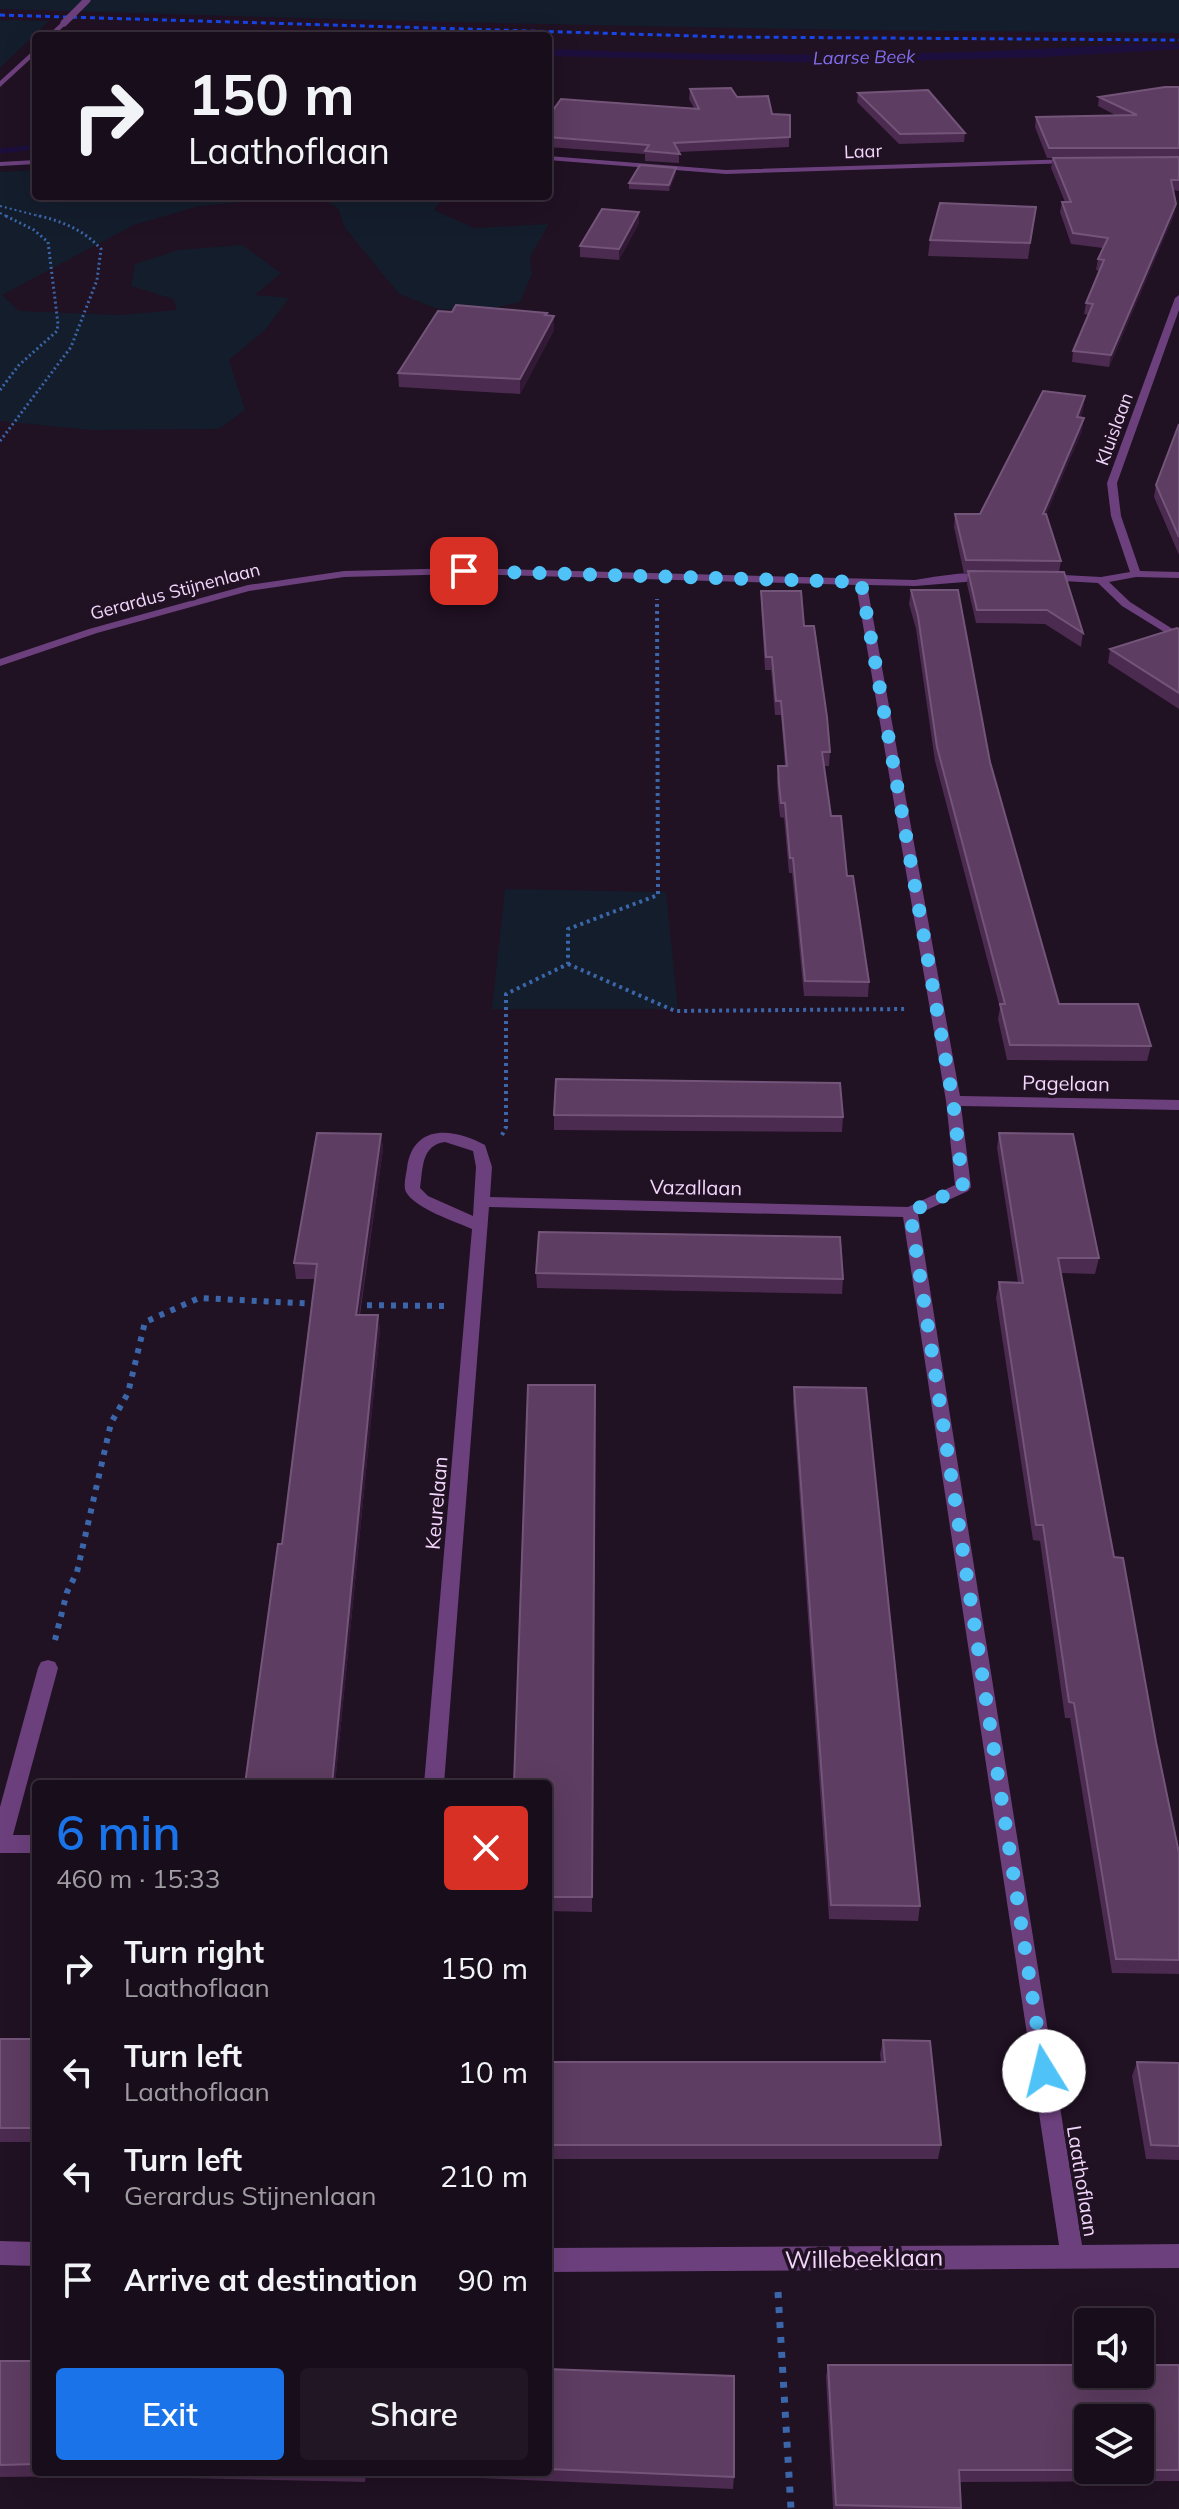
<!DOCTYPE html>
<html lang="en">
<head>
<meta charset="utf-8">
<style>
  :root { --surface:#180d1a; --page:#211623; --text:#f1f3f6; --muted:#9f9ca2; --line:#362d39; --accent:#1a73e8 }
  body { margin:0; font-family:Mulish,sans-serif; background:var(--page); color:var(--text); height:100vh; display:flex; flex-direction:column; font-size:30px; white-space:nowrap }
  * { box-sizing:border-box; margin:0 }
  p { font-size:26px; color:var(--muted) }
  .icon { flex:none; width:44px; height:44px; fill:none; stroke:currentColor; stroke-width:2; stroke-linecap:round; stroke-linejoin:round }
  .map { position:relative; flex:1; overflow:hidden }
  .side { position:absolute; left:32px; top:1780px; width:520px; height:696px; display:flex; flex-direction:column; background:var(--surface); border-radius:8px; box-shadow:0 8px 32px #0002,0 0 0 2px var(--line) }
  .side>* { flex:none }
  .hud { position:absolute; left:32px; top:32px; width:520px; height:168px; border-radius:8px; box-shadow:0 8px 32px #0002,0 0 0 2px var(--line); background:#180d1a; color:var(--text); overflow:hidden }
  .tools { position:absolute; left:1074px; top:2308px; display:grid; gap:16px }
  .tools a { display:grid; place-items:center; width:80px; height:80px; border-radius:8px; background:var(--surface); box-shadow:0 8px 32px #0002,0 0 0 2px var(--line); font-size:40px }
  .pin { position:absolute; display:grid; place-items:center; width:68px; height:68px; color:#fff; margin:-34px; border-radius:16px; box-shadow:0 4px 12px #0006 }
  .me { position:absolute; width:88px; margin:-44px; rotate:351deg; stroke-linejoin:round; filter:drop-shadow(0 0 6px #0008) }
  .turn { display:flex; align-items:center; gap:28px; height:168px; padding:0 24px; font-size:36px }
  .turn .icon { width:104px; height:104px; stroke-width:2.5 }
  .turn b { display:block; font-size:56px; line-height:68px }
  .round { display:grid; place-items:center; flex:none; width:84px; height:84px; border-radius:8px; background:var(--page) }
  .head { display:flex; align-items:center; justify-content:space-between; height:136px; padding:0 24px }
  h1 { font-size:48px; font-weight:600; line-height:60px; color:var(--accent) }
  .cta { display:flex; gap:16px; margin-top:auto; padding:16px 24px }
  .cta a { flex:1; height:92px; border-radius:8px; background:var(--accent); color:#fff; font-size:32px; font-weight:600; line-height:92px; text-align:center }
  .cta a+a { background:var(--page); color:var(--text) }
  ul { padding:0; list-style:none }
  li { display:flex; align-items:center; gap:24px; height:104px; padding:0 24px }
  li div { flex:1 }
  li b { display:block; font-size:30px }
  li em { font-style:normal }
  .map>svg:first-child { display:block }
</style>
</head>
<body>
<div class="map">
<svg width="1179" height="2509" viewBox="0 0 1179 2509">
  <rect width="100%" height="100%" fill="#201123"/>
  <path fill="#141d2c" d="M0,0H1179V33C786,31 393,22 0,9Z
    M0,20L49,21L0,68Z
    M36,170V196H306L199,206L134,225L2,295L19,311L120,315L177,310L173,299L131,286L135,264L178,250L242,245L281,273L255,295L289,298L265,330L229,360L245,410L219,429L90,430L0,421V172Z
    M317,196H445L434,210L474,228L549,224L530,257L532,274L520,302L486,310L438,309L399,294L345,228L338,208Z
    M505,889L666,892L678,1009H492Z"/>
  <path fill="#1d0f3d" d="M1126,44H1179V49L1045,57L831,63L548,56V49C741,57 933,57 1126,44Z"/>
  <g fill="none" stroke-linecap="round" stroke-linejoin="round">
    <path stroke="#1d0f3d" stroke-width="5" d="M0,151L36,147"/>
    <path stroke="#3b66aa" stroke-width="2" stroke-dasharray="2 3" stroke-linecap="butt" d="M0,206L43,217
      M0,213L8,217"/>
    <path stroke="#3b66aa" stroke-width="3" stroke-dasharray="2 3" stroke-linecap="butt" d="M0,390L19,365L57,331L58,324L48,242L34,230L4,215
      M0,441L71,347L97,280L101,249C83,229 61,221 36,215"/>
    <path stroke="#3b66aa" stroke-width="4" stroke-dasharray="3 4" stroke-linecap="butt" d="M568,964L675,1011L908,1009
      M502,1135L506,1127V994L568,964V929L658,895L657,599"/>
    <path stroke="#3b66aa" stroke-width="6" stroke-dasharray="5 7" stroke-linecap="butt" d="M355,1305L445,1306
      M55,1640L67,1592L77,1572L111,1423L128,1393L145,1322L199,1298L317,1304"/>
    <path stroke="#3b66aa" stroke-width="7" stroke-dasharray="6 9" stroke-linecap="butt" d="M778,2292L791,2509"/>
    <path fill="#6c407d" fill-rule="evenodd" d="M48,1660L55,1662L58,1668L13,1835H36V1853H0V1807L38,1668L41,1662Z"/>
    <path fill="#6c407d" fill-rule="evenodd" d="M62,22L67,23L54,36H47Z
      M36,48V54L0,87V81Z
      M548,156L726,170L1074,159L1078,161L1074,163L726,174L548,160Z
      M36,160V164L0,166V162Z
      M1179,295V310L1117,483L1121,516L1140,571L1179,572V578L1136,577L1109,582L1130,602L1179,633V641L1122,606L1098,583L1045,580L1040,577L1045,574L1101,577L1130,572L1111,516L1107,483L1175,298Z
      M464,568L915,580C935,577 980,568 995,577L990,580L915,586L867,585L960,1096L1179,1100V1110L961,1106L971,1187L968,1191L918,1214L1082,2245L1179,2244V2268L548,2272V2248L1059,2245L903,1217L489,1207L444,1784H424L472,1229C454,1221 416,1209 406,1192C403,1186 406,1175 407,1168C413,1123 454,1128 485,1145L492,1167L490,1197L908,1207L955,1185L946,1101L856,585L464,574L344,577L249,591L97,633L0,666V659L89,629L248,585L344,571ZM445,1142L473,1151L476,1167L473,1216L428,1196L420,1188C423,1169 421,1145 445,1142Z
      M0,2241L36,2242V2266L0,2265Z"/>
    <path stroke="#1745e6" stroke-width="3" stroke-dasharray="5 4" stroke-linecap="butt" d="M0,15L729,37L1179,40"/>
    <path stroke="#6c407d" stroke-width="7" d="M64,23L87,0"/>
  </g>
  <path fill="#4b2b4f" d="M1179,87V191L1173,190L1176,204L1174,215L1109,367L1072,362L1073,351L1089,315L1084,314L1086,303L1100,271L1096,270L1098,259L1103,248L1071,244L1060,212L1062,202H1065L1051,168L1053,158H1047L1035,127L1036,117L1117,116L1098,106L1099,97Z
    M690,89L737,97L772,114L790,115L789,147L679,152V163L645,161V154L548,147V117L694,108L689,99Z
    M858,93L965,133L964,142L899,144L857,102Z
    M676,168V173L669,191L629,189V183Z
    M1036,207L1028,259L928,256L930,240Z
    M639,212V223L619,260L580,257V246Z
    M452,312L547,313L554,330L520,394L399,387L398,373Z
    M1085,396L1083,409L1080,418L1082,431L1046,514L1061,561L1059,572L1083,633L1081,647L1045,624L976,623L967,584L968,574H964L954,527L955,514H980Z
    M1179,424V555L1154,497L1156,485Z
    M911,590L990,762L1059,1004L1151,1046L1147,1061L1007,1060L998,1019L1000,1008L935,761L916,629L909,604Z
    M761,591L804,626L830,752L829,766H824L831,816L847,876L869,982L868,997L804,996L792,873H789L784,818L780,817L778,799L777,780L778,766H785L781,715H775L771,670H765L761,605Z
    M1179,629V709L1108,663L1110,649Z
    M554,1115L843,1117L842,1132L554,1130Z
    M999,1133L1099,1258L1095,1274L1061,1273L1114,1557L1156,1742L1179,1853V1974L1112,1973L1070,1718H1065L1040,1541L1033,1540L996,1298L999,1282L1018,1283L997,1148Z
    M381,1134L383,1149L360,1315H378L380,1330L335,1784H245L282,1544L315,1279H296L294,1263Z
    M536,1273L843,1279L842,1294L537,1288Z
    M595,1385L592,1912L548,1911V1784Z
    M794,1387L920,1906L918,1921L829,1919L793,1402Z
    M0,2039H36V2142H0Z
    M883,2040L941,2145L938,2159H548V2062H881L880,2054Z
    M1137,2062L1179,2063V2160L1146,2159L1132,2076Z
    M0,2361H36V2472H548V2369L734,2477L733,2489L366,2473L365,2482L93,2476L0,2477Z
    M828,2365H1179V2481L960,2482L961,2509H833L826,2377Z"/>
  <path fill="#321936" d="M676,168V173L669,191V185Z
    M1176,204L1174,215L1109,367L1111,355Z
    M639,212V223L619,260V249Z
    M554,316V330L520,394V379Z
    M1085,396L1083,409L1075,430L1077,417Z
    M1084,418L1082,431L1041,527L1043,514Z
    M381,1134L383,1149L357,1330L356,1315Z
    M378,1315L380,1330L335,1784H332Z"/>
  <path fill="#5d3d61" stroke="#74557a" stroke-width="2" d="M1165,87H1179V148H1049L1036,117L1137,115L1099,97Z
    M731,88L737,97L768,96L772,114L790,115V137L674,143L680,154L645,151L649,145L548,137V117L561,99L699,109L690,89Z
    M928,90L965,133L900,134L858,93Z
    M1179,157V180H1171L1176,204L1111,355L1073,351L1093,304L1086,303L1104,260L1098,259L1108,238L1073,233L1062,202H1071L1053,158Z
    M640,165L676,168L669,185L629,183Z
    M940,203L1036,207L1030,243L930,240Z
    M602,209L639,212L619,249L580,246Z
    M456,305L547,313L545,315L554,316L520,379L398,373L438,311L452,312Z
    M1043,391L1085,396L1077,417L1084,418L1043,514H1046L1061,561L966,560L955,514H980Z
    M1179,424V537L1156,485Z
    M968,571L1064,572L1083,633L1047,610H977Z
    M911,590H958L990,762L1059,1004H1138L1151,1046L1010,1045L1000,1004H1005L937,747L918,616Z
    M761,591H801L804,626H814L827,717L830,752H822L831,816H841L847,876H853L869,982L805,981L793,858H790L785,803H781L779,784L778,766H787L781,701H776L772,657H766Z
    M1177,628L1179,629V693L1110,649Z
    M556,1079L840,1083L843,1117L554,1115Z
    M317,1133L381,1134L356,1315H378L332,1784H245L278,1544H282L317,1264L294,1263Z
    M999,1133L1073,1134L1099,1258H1058L1114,1557L1123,1558L1156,1742L1179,1853V1960L1116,1959L1074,1703L1069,1702L1043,1525H1036L999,1282L1023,1283Z
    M539,1232L840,1237L843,1279L536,1273Z
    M528,1385H595L592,1897H548V1784H514Z
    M794,1387L866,1388L920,1906L831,1905Z
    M0,2039H36V2128H0Z
    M883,2040L930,2041L941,2145H548V2062H885Z
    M1137,2062L1179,2063V2146L1151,2145Z
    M0,2361H36V2464L0,2465Z
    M828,2365H1088V2374H1140V2365H1179V2470H1140V2418H1088V2470H959L961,2508L836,2505Z
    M548,2369L734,2376V2477L548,2469Z"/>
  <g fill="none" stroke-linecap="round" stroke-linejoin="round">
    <path stroke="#4fc3f7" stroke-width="14" stroke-dasharray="0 25.2" d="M464,571L861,582L953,1101L963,1187L910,1212L1044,2071"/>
  </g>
  <g text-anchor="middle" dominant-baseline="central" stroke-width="7" stroke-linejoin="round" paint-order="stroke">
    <g font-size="18" font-style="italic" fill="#816ff1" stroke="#201123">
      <text transform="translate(864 57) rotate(-1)">Laarse Beek</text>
    </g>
    <g font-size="18" fill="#f3d6fb" stroke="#201123">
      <text transform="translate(863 151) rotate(-2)">Laar</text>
      <text transform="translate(1114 429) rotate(-70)">Kluislaan</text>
      <text transform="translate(175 591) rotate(-15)">Gerardus Stijnenlaan</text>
    </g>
    <g font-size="20" fill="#f3d6fb" stroke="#201123">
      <text transform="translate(1066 1083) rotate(1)">Pagelaan</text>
      <text transform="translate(696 1187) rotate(1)">Vazallaan</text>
      <text transform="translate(436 1503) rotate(-85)">Keurelaan</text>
      <text transform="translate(1083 2181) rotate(81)">Laathoflaan</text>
    </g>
    <g font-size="24" fill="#f3d6fb" stroke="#201123">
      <text transform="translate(864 2258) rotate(-1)">Willebeeklaan</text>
    </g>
  </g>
</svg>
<div class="tools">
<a><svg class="icon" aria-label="sound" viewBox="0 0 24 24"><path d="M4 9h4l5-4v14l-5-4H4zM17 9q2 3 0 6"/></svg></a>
<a><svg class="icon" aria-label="layers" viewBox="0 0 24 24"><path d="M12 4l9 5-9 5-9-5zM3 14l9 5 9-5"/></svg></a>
</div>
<div class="pin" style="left:464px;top:571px;background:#d93025"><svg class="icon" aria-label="arrive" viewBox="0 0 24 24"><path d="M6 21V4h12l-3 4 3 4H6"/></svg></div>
<svg class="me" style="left:1044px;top:2071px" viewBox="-20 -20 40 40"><circle r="19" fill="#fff"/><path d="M0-13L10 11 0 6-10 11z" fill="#4fc3f7"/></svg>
<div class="hud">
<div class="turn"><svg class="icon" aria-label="right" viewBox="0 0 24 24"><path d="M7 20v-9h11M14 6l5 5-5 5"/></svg><div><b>150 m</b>Laathoflaan</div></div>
</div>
<section class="side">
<div class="head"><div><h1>6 min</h1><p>460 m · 15:33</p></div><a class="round" style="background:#d93025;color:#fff"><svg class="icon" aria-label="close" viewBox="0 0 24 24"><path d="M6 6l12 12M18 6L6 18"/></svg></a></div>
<ul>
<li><svg class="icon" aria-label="right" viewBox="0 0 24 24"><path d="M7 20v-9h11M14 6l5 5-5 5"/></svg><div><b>Turn right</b><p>Laathoflaan</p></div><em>150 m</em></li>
<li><svg class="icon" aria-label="left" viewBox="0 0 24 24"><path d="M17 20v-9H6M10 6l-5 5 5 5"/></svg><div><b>Turn left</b><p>Laathoflaan</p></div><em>10 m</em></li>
<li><svg class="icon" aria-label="left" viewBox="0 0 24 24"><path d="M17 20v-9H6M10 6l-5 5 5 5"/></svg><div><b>Turn left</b><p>Gerardus Stijnenlaan</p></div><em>210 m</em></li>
<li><svg class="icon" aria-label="arrive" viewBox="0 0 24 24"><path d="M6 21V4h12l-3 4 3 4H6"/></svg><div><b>Arrive at destination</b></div><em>90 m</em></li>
</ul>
<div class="cta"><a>Exit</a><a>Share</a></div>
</section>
</div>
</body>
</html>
